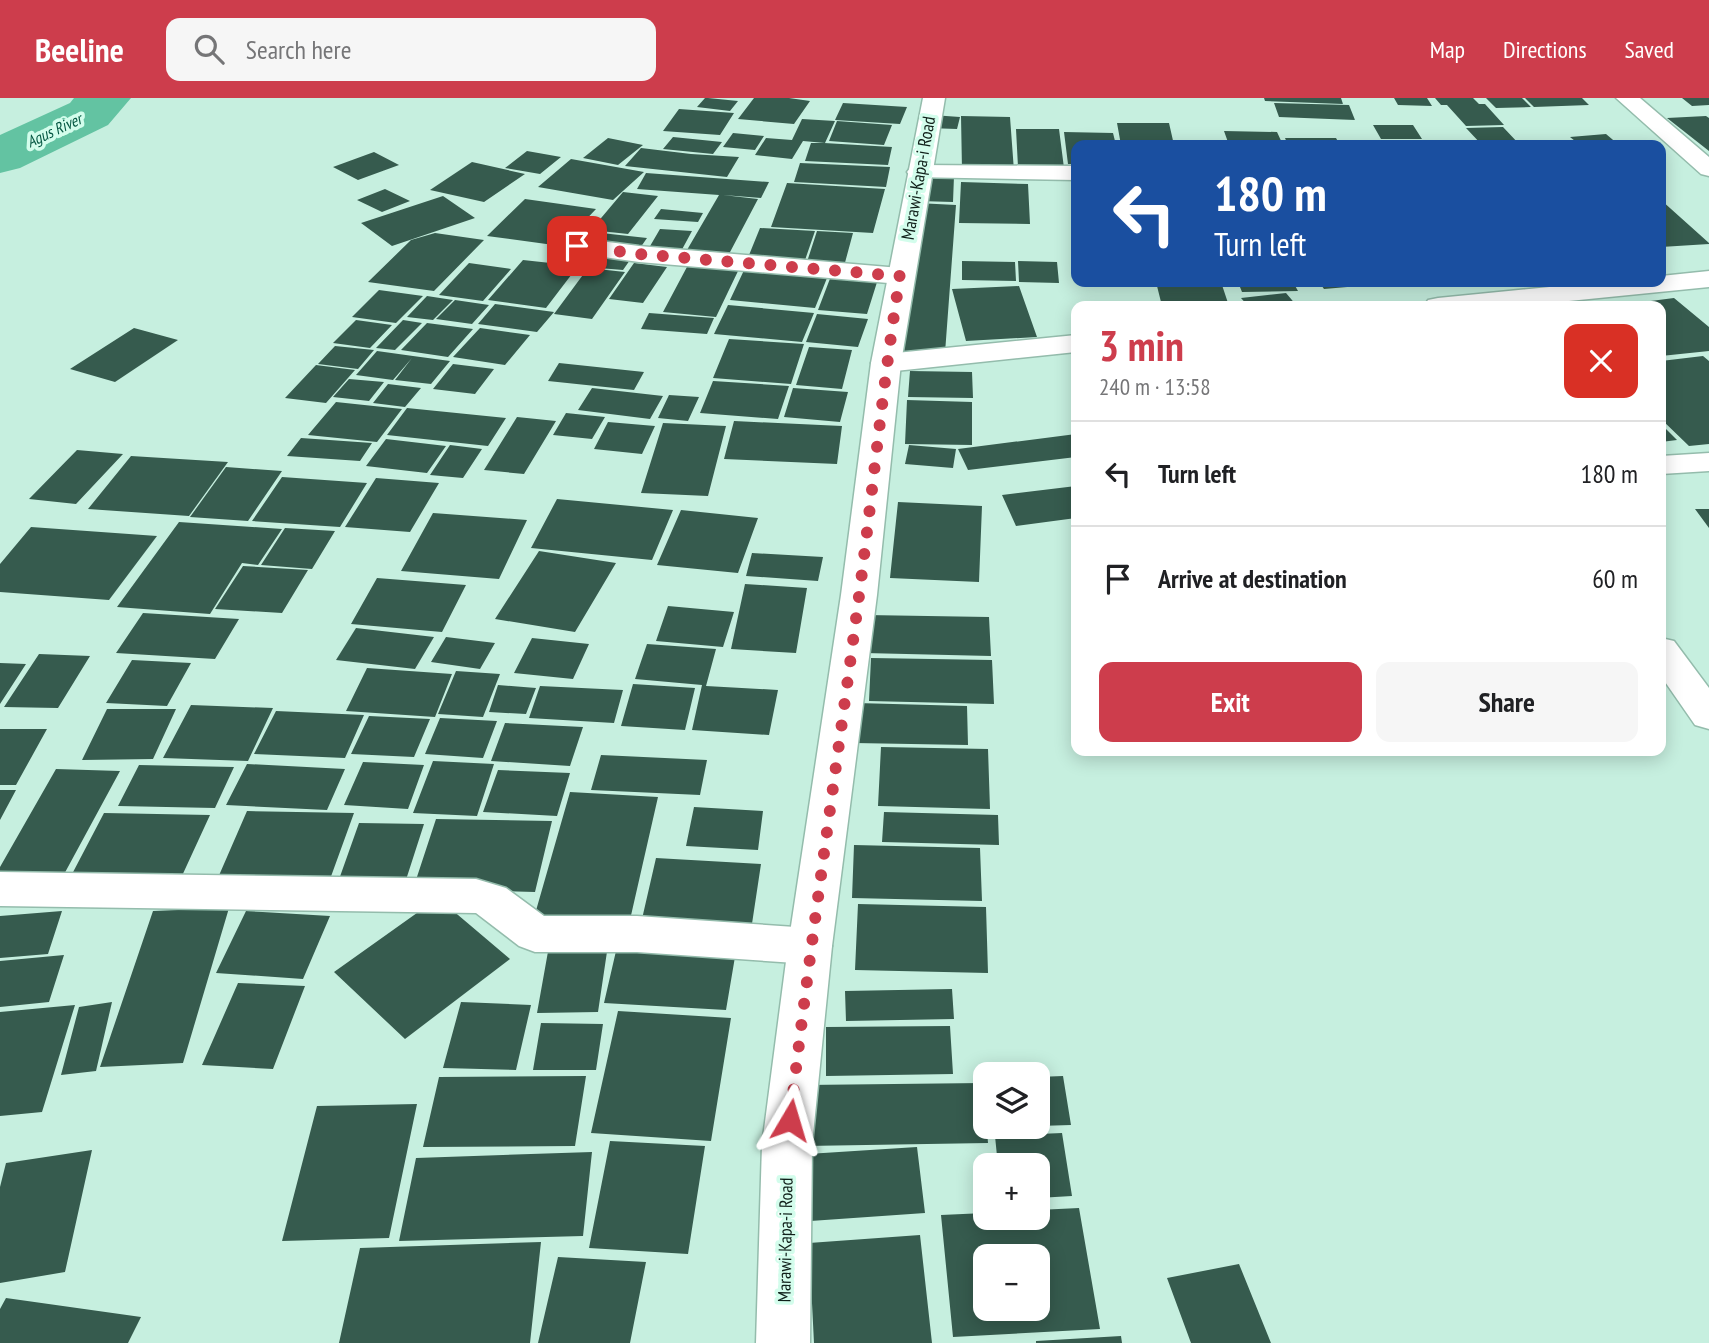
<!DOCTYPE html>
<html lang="en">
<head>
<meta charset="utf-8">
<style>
  :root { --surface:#fff; --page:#f6f6f6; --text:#202124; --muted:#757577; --line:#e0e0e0; --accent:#cd3d4c }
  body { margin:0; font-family:"PT Sans Narrow",sans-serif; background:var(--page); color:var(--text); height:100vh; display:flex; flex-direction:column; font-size:26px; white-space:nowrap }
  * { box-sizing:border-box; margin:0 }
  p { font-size:23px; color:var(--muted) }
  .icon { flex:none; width:38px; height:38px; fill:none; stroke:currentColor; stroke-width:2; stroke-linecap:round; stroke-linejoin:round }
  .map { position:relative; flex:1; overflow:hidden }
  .sheet { position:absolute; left:1071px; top:203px; width:595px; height:455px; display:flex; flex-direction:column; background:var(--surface); border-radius:14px; box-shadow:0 4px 18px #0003 }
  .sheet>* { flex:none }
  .banner { position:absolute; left:1071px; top:42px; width:595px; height:147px; border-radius:14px; box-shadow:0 4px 18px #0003; background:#1a4fa0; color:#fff; overflow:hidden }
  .buttons { position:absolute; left:973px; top:964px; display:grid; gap:14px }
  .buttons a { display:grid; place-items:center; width:77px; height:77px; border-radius:14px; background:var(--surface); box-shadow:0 4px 18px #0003; font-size:35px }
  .pin { position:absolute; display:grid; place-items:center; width:60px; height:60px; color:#fff; margin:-30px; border-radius:14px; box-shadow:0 4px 10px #0006 }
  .me { position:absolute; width:77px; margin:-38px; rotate:7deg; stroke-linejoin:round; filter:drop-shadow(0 0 5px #0008) }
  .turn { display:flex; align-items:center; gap:24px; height:147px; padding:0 28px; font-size:32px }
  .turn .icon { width:91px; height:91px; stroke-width:2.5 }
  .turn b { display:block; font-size:49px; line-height:60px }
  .round { display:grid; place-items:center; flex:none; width:74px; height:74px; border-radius:14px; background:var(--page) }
  .overview { display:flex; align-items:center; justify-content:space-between; height:119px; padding:0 28px }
  h1 { font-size:42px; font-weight:800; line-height:52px; color:var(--accent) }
  .button { display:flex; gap:14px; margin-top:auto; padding:14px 28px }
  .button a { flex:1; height:80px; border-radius:14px; background:var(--accent); color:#fff; font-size:28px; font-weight:800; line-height:80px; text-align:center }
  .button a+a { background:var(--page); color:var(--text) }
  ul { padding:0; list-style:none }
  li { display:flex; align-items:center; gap:21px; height:105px; padding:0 28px; border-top:2px solid var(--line) }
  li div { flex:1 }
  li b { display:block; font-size:26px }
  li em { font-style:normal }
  header { display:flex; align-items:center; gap:42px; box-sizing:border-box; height:98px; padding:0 35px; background:var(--accent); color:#fff }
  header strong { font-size:33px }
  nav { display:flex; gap:38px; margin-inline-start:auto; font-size:24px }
  .search { width:490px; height:63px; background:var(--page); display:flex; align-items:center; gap:18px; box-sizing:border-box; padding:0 24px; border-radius:14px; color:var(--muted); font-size:26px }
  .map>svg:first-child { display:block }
</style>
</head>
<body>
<header>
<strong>Beeline</strong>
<div class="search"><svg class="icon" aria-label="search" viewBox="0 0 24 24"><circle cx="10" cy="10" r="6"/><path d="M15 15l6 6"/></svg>Search here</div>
<nav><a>Map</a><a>Directions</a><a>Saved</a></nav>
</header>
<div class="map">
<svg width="1709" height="1245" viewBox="0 0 1709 1245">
  <rect width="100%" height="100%" fill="#c6efdf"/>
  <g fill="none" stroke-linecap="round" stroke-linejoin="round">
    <path fill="#63c3a2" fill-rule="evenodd" d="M74,0H131L108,27L20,70L0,75V37L70,5Z"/>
  </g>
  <path fill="#365b4e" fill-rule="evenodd" d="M705,0H708L738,3L730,13L697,9Z
    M754,0H789L810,3L794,26L738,21Z
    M1264,0H1341L1343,6L1265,3Z
    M1394,0H1427L1432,8L1398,7Z
    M1435,0H1473L1479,6H1485L1504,27L1466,28L1447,7H1441Z
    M1486,0H1522L1531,9L1496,10Z
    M1525,0H1582L1589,7L1534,9Z
    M1682,0H1709V7L1692,8Z
    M843,5L907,9L900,26L835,22Z
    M1274,5L1349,7L1355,22L1279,19Z
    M679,11L734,15L720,37L663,33Z
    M932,17L960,19L957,31L928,30Z
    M961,18L1010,19L1014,73L962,72Z
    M1706,18L1709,20V53L1667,20Z
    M802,21L835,23L825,45L803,43L792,61L755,57L766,40L792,42Z
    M837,23L892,27L884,47L829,43Z
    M1117,25H1169L1174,47H1121Z
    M1373,27H1413L1422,41H1381Z
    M1503,29L1520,47H1482L1466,30Z
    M1016,31H1059L1064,70L1018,69Z
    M1224,33L1277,34L1283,47H1229Z
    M1064,34L1113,35L1116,47H1076V66H1068Z
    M733,35L764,38L755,52L723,49Z
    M1606,36L1619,47H1580L1570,39Z
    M673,39L722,44L713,56L663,51Z
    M608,40L643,47L618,67L583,60Z
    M1285,40H1336L1340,47H1288Z
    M1386,44H1424L1426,47H1388Z
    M811,45H824L892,49L888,67L805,63Z
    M641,50L691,56L739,59L727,79L625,68Z
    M527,53L561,59L540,76L505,70Z
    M374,54L399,67L358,82L333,69Z
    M571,61L644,74L613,102L538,89Z
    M472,64L525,76L484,104L430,92Z
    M800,65L890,69L886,89L794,84Z
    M646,75L769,84L761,100L723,97L758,101L729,156L687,152L719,97L637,91Z
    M922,77L954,78L953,104L919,103Z
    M961,84L1028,86L1030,126L959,125Z
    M787,85L885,91L873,135L771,129Z
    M385,91L410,103L382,114L357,102Z
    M623,94L658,98L628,136L591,132Z
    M443,98L475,120L392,148L361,125Z
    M525,101L596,111L561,148L487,138Z
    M1661,102L1709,145V146L1661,149Z
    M917,105L956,107L945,255L900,253Z
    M661,111L703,115L698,124L654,121Z
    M760,130L815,133L804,165L747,162Z
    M660,131L692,133L679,157L646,155Z
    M583,133L647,140L638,153L573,146Z
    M817,133L853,135L843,172L805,170Z
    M435,135L484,142L434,193L368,184L411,142Z
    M558,152L593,156L586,165L550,161Z
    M606,160L630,162L623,172L599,170Z
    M523,162L578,168L546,210L488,202Z
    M962,163L1015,164L1016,183L962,182Z
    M1018,163L1057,164L1059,185L1019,184Z
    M469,165L511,171L483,203L439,197Z
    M634,165L667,169L643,205L609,201Z
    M688,167L739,171L716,219L663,214Z
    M746,168L829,175L815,210L730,202Z
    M588,170L625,174L592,221L554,216Z
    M831,178L878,181L867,216L818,212Z
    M1156,184H1221L1229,208H1162Z
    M1238,184H1293L1298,193L1242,194Z
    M1319,184H1380L1382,186L1324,191Z
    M1019,188L1037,239L966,243L952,191Z
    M379,192L423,198L396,225L352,219Z
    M1286,195L1297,208H1248L1241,200Z
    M427,198L453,202L433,222L407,219Z
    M1674,200L1709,229V253L1661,258V208H1612Z
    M455,202L489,207L472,226L436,221Z
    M495,206L554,214L537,234L478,226Z
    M728,207L814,215L802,244L714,236Z
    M649,215L714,220L707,236L641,231Z
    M817,216L868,221L858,249L806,244Z
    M356,222L392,227L370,250L333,245Z
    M403,222L422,225L395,252L376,250Z
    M427,225L473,231L448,259L401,252Z
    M134,230L178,242L115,284L70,271Z
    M480,230L530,237L505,267L453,259Z
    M729,241L804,246L791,286L713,280Z
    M335,248L374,252L358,271L318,266Z
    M809,249L852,252L842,291L796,287Z
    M377,253L413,258L450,263L431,286L395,282L412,260L393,282L356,277Z
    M1703,258L1709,263V346L1689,348L1661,321V263Z
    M559,265L644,274L634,292L548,283Z
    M453,266L494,271L475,296L433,291Z
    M316,267L355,272L326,305L285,300Z
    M910,273L972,274L973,300L908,299Z
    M349,281L384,284L369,303L333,299Z
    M713,283L789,288L778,321L700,315Z
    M388,286L421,290L405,309L373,305Z
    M592,290L663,298L650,321L578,312Z
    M793,290L848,294L840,324L784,319Z
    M669,297L699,299L688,323L658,320Z
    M907,302L972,304V347L905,346Z
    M336,304L402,311L377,344L308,337Z
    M407,310L506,320L488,348L387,337Z
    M566,315L605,319L592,341L553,337Z
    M517,319L556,323L524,376L484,372Z
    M734,323L842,328L837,366L724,361Z
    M608,324L655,328L642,356L594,351Z
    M663,325L726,328L708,398L641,395Z
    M1661,326L1677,342L1661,344Z
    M1076,336V359L968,372L958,351Z
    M301,340L372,345L360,363L287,358Z
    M386,341L446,348L427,375L366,368Z
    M450,347L482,351L463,380L430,377Z
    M909,347L956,351L953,370L905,366Z
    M77,352L123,356L76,406L29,401Z
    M131,358L228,364L189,418L88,411Z
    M226,369L282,373L248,423L190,419Z
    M282,379L367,385L340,429L252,423Z
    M376,380L439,385L410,434L345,429Z
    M1076,388V420L1016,428L1002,397Z
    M557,401L673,412L652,462L531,450Z
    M898,404L982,408L979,484L890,480Z
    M1695,411H1709V430Z
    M681,412L758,420L738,475L657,467Z
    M433,415L527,422L499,481L401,473Z
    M179,424L282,431L258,467L242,465L210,516L117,509Z
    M31,429L157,438L109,502L0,494V466Z
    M285,430L335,433L312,471L261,467Z
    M539,453L616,465L575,534L495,521Z
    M752,455L823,459L818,483L746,478Z
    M243,468L308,472L282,515L215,511Z
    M377,480L466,487L442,534L351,526Z
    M745,486L807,490L796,555L731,551Z
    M668,508L734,514L723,549L656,543Z
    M143,515L239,521L215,561L116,555Z
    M866,517L989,519L991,558L864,555Z
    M356,530L434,539L415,571L336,562Z
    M446,539L495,545L480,571L431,564Z
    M532,540L589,546L573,581L514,575Z
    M647,546L716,551L706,588L778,592L769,637L692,632L702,587L635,581Z
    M39,556L90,558L58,610L4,609Z
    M871,560L992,562L994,606L869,603Z
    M132,562L191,565L167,608L106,605Z
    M0,565L26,566L0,606Z
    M367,570L452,576L435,619L346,613Z
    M456,573L500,576L483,619L438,616Z
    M633,586L695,590L685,632L621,628Z
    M498,587L536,590L526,616L489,614Z
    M540,588L623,592L614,625L529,620Z
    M856,605L967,608L968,647L854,645Z
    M191,607L273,610L248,663L163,660Z
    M107,611H176L153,661L82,662Z
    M276,613L364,617L345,660L254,656Z
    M369,618L430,621L414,659L351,656Z
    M440,620L497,623L483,660L425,656Z
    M505,625L583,629L570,668L491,663Z
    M0,631H47L16,687H0Z
    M881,649L988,651L990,711L878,708Z
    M601,657L707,662L700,697L591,692Z
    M433,663L494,666L477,718L413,715Z
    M363,664L424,667L408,711L344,707Z
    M247,666L345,671L327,712L226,707Z
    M139,667L234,669L215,710L118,708Z
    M56,671L120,673L62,780L0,779V769Z
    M498,672L570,675L557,718L483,714Z
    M0,692H16L0,722Z
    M570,694L658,699L627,835L531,830Z
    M694,709L763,713L758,752L686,748Z
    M247,713L354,715L329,784L217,782Z
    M884,714L998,717L999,747L882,744Z
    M104,715L210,717L181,780L71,778Z
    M436,721L552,723L535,794L413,791Z
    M359,725L424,726L404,788L337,787Z
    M854,747L980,750L982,803L852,800Z
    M656,760L761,766L750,839L639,834Z
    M438,800L510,861L405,941L334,874Z
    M858,806L986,809L988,875L855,872Z
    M229,810L183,965L100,969L153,813Z
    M62,813L48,856L0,860V818Z
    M246,813L330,818L303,881L216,875Z
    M619,840L737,847L726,912L604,905Z
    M608,847L598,914L537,915L549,848Z
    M64,857L49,904L0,909V863Z
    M238,885L305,888L273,971L202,967Z
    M952,891L954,921L846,923L845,893Z
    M112,904L96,973L61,977L79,909Z
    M461,904L531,907L516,972L443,970Z
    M75,907L42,1014L0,1018V914Z
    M618,913L731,920L711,1043L591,1035Z
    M541,925L603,926L596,972H533Z
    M950,928L953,976L826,978V929Z
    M586,978L575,1048L423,1049L439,979Z
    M1063,978L1071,1027L1038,1028V979Z
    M983,985L988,1045L805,1048V987Z
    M417,1006L389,1140L282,1143L317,1008Z
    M1062,1035L1072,1098L1038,1100V1068H998L995,1038Z
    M610,1043L705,1048L688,1156L589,1150Z
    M917,1049L925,1115L796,1124L792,1057Z
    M92,1052L65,1174L0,1185V1089L6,1065Z
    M592,1054L583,1138L399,1143L416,1060Z
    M1079,1110L1100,1231L953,1239L941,1117L985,1115V1120H1038V1112ZM985,1158H1038V1211H985Z
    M920,1137L932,1245H814L809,1145Z
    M541,1144L530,1245H339L360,1150Z
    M558,1159L646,1164L630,1245H538Z
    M1239,1166L1271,1245H1191L1167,1180Z
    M6,1200L141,1219L128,1245H0V1211Z
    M1121,1238L1122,1245H1036V1243Z"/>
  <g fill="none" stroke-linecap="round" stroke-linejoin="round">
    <g stroke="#94bcac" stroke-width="3">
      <path id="minor" d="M1616,0H1640L1709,59V78L1701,76Z
        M919,67L1076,68V82L911,79L907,74L911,69Z
        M577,140L639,148L900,170L909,172L913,178L909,184L900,186L639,164L568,154L564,148L568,142Z
        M1709,173V189L1518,208H1424L1428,202L1438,200L1600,184H1661V178Z
        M1076,237V254L886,274L876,271L871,265L876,259L886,256Z
        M1709,355V373L1661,376V358Z
        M1661,540L1674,543L1709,590V631L1695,627L1661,578Z
        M0,774L476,781L506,790L544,818H637L810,830L826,835L832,848L826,861L810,866L637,854H535L519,848L476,815L0,808Z"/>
    </g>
    <g stroke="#94bcac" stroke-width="3">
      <path id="secondary" d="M923,0H945L901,265L877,497L832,848L812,1047L810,1245H756L762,1047L788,848L841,497L871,265Z"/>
    </g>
    <use href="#minor" fill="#fff" fill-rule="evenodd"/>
    <use href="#secondary" fill="#fff" fill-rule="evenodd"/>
  </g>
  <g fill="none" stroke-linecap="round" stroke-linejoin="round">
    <path stroke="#cd3d4c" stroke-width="12" stroke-dasharray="0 21.6" d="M577,148L639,156L900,178C883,284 873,391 859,498C836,673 810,847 790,1022"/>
  </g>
  <g text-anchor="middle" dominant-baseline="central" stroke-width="7" stroke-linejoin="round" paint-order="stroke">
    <g font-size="16" font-style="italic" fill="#065843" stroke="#d3fdec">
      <text transform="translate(54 32) rotate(-25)">Agus River</text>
    </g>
    <g font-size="18" fill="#10201a" stroke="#d3fdec">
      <text transform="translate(918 80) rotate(-80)">Marawi-Kapa-i Road</text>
      <text transform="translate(785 1142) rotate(-89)">Marawi-Kapa-i Road</text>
    </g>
  </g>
</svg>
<div class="buttons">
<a><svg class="icon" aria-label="layers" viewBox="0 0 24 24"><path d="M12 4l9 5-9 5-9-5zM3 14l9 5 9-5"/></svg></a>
<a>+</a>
<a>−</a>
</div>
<div class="pin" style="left:577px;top:148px;background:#d93025"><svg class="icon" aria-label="arrive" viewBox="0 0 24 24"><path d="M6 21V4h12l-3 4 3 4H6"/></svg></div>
<svg class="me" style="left:790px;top:1022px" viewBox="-20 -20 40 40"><path d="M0-17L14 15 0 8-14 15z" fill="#cd3d4c" stroke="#fff" stroke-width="4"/></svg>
<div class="banner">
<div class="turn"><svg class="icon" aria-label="left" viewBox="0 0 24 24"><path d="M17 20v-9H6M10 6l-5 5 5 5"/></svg><div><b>180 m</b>Turn left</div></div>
</div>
<section class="sheet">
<div class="overview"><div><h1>3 min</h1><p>240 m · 13:58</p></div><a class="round" style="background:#d93025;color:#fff"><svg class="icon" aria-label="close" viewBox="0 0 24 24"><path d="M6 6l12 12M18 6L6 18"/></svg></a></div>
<ul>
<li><svg class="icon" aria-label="left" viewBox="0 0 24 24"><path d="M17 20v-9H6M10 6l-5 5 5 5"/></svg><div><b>Turn left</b></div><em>180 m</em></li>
<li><svg class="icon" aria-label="arrive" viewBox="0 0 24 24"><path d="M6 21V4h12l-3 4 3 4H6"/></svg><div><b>Arrive at destination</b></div><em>60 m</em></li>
</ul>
<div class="button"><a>Exit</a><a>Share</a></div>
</section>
</div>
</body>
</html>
